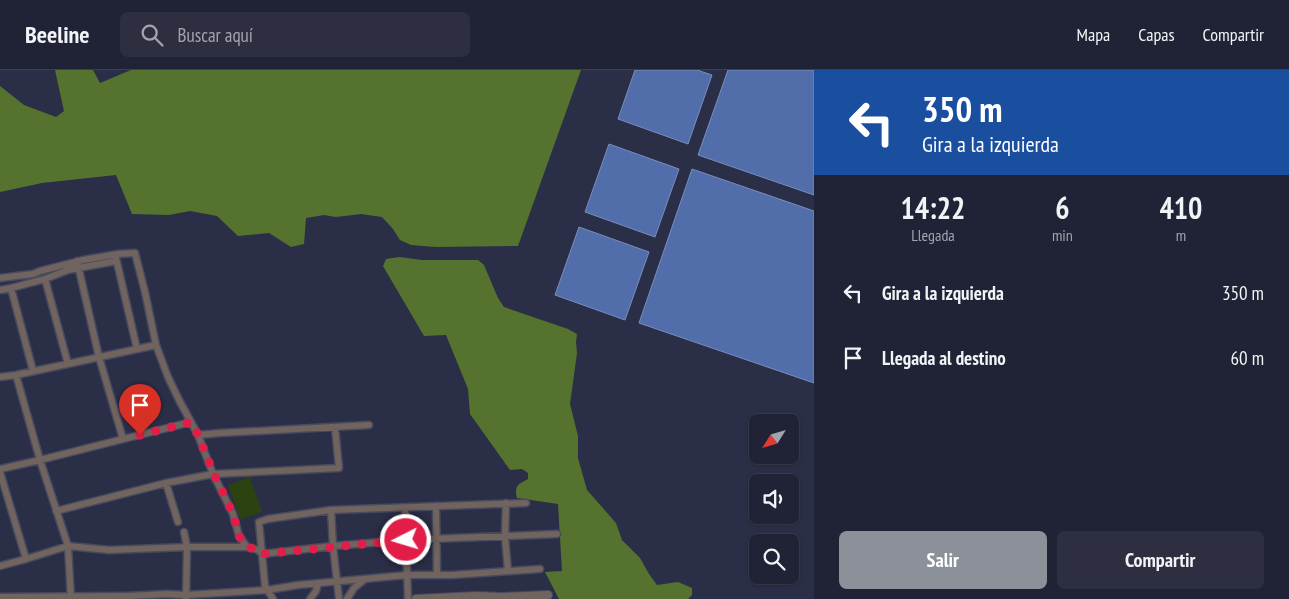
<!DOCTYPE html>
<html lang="es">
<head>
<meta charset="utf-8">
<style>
  :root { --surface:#202235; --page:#2d2f41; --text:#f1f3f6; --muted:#a2a4ad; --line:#3d3f50; --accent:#8c9099 }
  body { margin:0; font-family:"PT Sans Narrow",sans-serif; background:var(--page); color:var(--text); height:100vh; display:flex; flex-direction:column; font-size:19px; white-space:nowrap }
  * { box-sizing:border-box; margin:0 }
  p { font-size:16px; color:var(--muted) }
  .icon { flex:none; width:28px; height:28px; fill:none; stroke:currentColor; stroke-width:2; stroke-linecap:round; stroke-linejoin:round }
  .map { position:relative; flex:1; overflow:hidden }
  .side { display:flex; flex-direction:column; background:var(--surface); width:475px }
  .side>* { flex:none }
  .guide { background:#1a4fa0; color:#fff; overflow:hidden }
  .needle { width:32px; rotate:233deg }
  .buttons { position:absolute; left:749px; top:344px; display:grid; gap:10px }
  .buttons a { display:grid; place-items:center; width:50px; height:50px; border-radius:8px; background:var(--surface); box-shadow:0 1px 4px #0004,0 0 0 1px var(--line); font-size:25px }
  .pin { position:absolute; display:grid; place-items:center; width:42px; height:42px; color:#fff; margin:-51px -21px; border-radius:50% 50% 50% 0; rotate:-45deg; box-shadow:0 0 5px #0007 }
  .pin .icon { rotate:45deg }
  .me { position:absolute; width:55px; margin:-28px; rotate:265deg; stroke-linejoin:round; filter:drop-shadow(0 0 4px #0008) }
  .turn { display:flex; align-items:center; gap:18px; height:105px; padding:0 25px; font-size:22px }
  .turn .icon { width:65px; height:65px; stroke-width:2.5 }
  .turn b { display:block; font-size:35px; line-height:42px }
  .eta { display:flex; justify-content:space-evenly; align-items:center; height:85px; text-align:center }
  .eta b { font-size:30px; font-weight:700; line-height:35px }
  .action { display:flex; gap:10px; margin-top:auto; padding:10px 25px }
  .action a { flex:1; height:58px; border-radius:8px; background:var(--accent); color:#fff; font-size:20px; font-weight:700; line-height:58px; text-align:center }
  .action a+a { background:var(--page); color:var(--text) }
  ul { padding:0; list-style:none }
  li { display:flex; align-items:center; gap:15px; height:65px; padding:0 25px }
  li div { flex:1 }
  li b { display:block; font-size:19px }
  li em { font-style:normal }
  header { display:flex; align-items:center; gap:30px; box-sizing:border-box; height:70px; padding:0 25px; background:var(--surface); border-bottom:1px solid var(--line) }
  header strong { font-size:24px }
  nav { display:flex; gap:28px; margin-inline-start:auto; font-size:18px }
  .search { width:350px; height:45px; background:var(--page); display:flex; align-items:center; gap:12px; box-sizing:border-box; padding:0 18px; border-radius:8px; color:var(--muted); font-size:19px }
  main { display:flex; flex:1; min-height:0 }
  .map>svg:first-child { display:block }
</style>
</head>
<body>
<header>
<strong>Beeline</strong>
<div class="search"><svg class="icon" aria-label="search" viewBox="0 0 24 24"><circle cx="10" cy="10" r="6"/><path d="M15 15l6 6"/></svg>Buscar aquí</div>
<nav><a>Mapa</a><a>Capas</a><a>Compartir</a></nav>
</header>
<main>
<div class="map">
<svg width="814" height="529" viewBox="0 0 814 529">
  <rect width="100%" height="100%" fill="#2b2e47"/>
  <path fill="#2d4211" d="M250,407L262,442L240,449L228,415Z"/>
  <path fill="#55732e" d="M55,0H93L100,13L131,0H581L518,176L436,177L411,175L400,170L393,159L382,147L361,144L336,147L324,145L306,148L304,174L291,177L269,163L238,166L217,146L190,141L169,145L132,144L116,105L42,113L0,122V16L24,35L56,47L64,41Z
    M399,187L422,190H478L484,195L498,228L504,237L568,259L577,264L576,272L577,283L570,334L578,366V388L587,420L616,453L622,470L640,488L649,504L657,515L678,512L692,518V525L688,529H559L545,502L562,501L558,434L517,428C514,416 518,414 528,409V403L522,399L510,400L470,344L468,319L446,265L424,266L383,196L386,189Z"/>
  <path fill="#516eab" stroke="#798ebe" d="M635,0H697L712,5L688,74L618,49Z
    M728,0H814V125L698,85Z
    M609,74L679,99L655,167L585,142Z
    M692,99L814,141V313L639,253Z
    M579,157L649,182L625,250L555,225Z"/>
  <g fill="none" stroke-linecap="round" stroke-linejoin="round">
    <g stroke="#474a61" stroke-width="9">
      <path id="minor" d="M116,188L137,279
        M77,191L99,287L123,369
        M0,208L33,204L40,201L83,190L118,184L135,183L145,222L156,275L168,307L179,330L198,365L213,404L233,444L239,466L247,477
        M45,209L68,294
        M11,218L33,301
        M0,220L11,218L45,209L68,200L116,191
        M16,305L40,390L68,476L71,529
        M0,307L16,305L156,275
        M198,365L220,363L369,355
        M0,399L40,390L191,352
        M0,402L26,489
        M166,413L178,452
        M506,433L505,467L508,501
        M436,436L437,504
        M405,438L408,529
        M331,440L333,476L339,529
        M56,441L166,413L213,404L339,398L335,357
        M184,462L187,477L186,529
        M0,496L26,489L68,476L109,480L187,477H247L258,480L262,484L333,476L406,470L557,464
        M0,527L125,526
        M121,529L128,526L166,524L186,525L267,520L298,515L407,505H452L540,499
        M273,529L265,516L259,452L268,449L331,440L526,433
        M310,529L316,521L318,513
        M347,529L354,518L364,510"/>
    </g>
    <g stroke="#474a61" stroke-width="10">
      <path id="tertiary" d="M416,529L476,526L502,527L548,525"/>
    </g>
    <use href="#minor" stroke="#71635d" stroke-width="6"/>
    <use href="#tertiary" stroke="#71635d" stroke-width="8"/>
  </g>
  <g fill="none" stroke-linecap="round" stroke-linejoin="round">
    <path stroke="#e11d48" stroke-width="9" stroke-dasharray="0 16.2" d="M140,365L191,352L198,365L214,404L233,444L239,466L247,477L258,480L262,484L406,470"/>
  </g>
</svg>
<div class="buttons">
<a><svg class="needle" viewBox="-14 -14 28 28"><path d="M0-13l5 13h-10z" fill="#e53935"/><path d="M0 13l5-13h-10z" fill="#a2a4ad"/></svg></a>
<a><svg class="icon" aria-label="sound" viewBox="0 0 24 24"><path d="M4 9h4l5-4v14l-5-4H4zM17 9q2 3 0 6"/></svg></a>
<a><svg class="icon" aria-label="search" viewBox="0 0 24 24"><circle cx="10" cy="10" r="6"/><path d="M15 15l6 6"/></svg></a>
</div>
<div class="pin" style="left:140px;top:365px;background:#d93025"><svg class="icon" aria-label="arrive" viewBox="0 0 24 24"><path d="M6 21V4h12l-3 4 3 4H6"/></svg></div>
<svg class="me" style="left:406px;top:470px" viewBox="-20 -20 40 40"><circle r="17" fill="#e11d48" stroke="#fff" stroke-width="3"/><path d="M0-11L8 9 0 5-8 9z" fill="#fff"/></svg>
</div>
<section class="side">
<div class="guide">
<div class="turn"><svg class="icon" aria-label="left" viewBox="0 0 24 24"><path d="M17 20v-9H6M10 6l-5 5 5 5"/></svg><div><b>350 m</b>Gira a la izquierda</div></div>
</div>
<div class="eta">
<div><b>14:22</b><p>Llegada</p></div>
<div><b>6</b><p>min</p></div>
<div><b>410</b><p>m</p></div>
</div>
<ul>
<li><svg class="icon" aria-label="left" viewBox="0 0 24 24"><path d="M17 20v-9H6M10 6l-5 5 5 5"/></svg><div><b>Gira a la izquierda</b></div><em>350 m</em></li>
<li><svg class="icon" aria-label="arrive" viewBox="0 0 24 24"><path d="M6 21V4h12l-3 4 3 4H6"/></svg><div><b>Llegada al destino</b></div><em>60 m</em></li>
</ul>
<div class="action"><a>Salir</a><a>Compartir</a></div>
</section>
</main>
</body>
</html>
